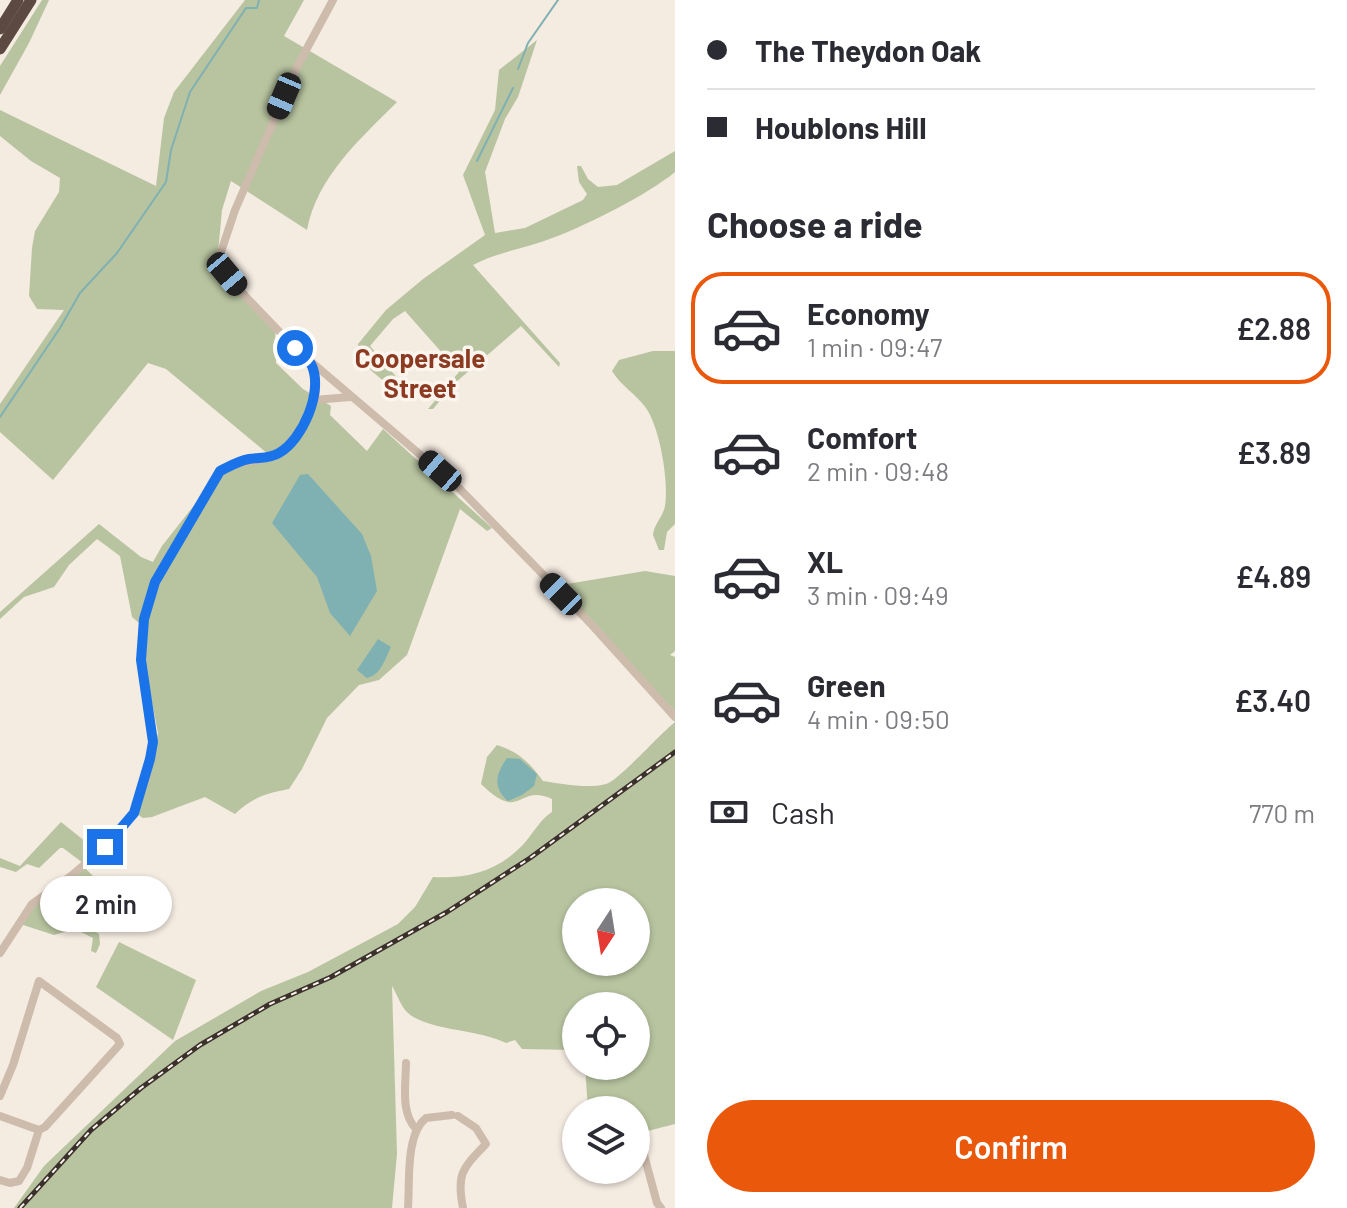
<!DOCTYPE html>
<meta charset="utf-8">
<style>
:root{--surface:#fff;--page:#f2f2f3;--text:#2b2b33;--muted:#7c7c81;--line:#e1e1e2;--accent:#ea580c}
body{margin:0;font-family:Barlow,sans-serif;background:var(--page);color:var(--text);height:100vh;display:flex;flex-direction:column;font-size:30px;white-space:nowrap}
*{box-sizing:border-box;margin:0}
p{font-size:26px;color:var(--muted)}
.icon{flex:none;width:44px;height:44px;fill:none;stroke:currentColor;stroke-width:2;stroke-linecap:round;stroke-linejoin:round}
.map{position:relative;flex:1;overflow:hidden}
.details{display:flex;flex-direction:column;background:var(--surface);width:672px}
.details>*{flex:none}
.hud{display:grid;align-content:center;height:176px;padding:0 32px;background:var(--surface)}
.needle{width:52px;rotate:192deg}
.fabs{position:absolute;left:562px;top:888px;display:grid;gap:16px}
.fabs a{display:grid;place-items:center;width:88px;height:88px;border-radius:50%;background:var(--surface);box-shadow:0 2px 6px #0004;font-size:40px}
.end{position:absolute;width:36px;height:36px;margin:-18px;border:10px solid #1a73e8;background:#fff;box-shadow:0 0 0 4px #fff}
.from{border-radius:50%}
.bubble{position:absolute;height:56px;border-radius:28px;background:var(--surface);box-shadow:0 2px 6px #0004;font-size:26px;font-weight:600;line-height:56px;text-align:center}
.car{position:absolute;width:24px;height:48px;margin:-24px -12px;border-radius:10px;box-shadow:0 0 6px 2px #0007;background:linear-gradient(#222 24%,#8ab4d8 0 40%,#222 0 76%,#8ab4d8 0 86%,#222 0)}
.hud b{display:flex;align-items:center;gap:28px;height:76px;font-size:30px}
.hud b+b{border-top:2px solid var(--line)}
.hud i{width:20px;height:20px;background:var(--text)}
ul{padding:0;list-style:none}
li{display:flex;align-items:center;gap:24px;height:112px;margin:0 16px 12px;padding:0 16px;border:4px solid transparent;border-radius:32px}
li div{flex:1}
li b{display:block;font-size:30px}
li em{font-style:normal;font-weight:600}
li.active{border-color:var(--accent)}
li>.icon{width:72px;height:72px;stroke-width:1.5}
h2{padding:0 32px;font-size:36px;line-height:96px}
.pay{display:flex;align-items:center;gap:20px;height:88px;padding:0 32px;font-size:30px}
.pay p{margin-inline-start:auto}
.primary-button{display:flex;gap:16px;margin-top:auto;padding:16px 32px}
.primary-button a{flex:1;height:92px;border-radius:48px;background:var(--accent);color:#fff;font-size:32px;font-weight:600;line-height:92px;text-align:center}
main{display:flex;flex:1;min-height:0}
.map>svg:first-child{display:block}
.green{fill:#b8c4a0;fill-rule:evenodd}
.water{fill:#7fb0b2}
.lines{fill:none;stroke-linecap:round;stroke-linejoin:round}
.stream{stroke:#7fb0b2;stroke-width:2}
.minor{stroke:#cdbbac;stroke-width:8}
.highway{stroke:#5c4a42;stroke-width:11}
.rail-casing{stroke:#3b302b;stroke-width:5}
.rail{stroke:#fbf5ee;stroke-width:2;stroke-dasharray:6;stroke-linecap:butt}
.route{stroke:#1a73e8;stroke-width:10}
.labels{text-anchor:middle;stroke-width:7;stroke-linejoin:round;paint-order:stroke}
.quarter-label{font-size:26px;font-weight:bold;fill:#8c3b22;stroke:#fbf5ee}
</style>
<main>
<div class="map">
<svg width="675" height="1208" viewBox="0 0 675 1208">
<rect width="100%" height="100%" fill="#f4ebe1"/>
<!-- green -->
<g class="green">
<polygon points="42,0 49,0 29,43 0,95 0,66"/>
<path d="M245,0H304L284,36L397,102C360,139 317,177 307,230L231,181L222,210L217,264L275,327L276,363L303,389L331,406L330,415L367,451L383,429L492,528L487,531L460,509L407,655L379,680L359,685L327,718L302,769L289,789C267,793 251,798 235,814L205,797L152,817L143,818L137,814L147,784L158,733L145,666L144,623L152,593L221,474L268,454L166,369L148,363L53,480L0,432V404L64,310L37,309L29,296L32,248L35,231L59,192L60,178L31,161L0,136V110L156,186L164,118L174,92Z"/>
<path d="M537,40L518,97L505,119L485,172L495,233L525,228L583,200L587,194L579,182L577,166H581L588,179L598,187L617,185L675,151V172C647,195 589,224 555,237C528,248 500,251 473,265L560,363L559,367L521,326L455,383L433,409H428L459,372L405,311L393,319L370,346L399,380L404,398L362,363L358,344L386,310L423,279L485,235L463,175L495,110L499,70Z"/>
<path d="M653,351H675V524L667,532L664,550H659L653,535C654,524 663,517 665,506C669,482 660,428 646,408C636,394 621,386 612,371L619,360Z"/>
<polygon points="199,499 153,576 139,623 132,617 120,556 97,539 69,565 54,587 24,597 0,619 0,612 99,524 141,557 153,562 162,546"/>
<polygon points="645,571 675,576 675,651 670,655 675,657 675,711 549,580 567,584"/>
<path d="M675,722V1124L636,1134V1110H588L585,1066H636V1006H576V1050L522,1049L515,1040L506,1043C479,1029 428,1031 408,1013C401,1007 397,994 392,986L397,1154L392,1208H14L44,1166L175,1041L261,991L308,972L398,924L415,907L433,877C470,879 502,870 527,840C536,829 540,820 552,812V799C517,783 522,824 481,784L487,757L497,745C519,752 529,762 543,781C562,784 587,789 606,784C617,782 661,733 675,722ZM576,902H636V962H576Z"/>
<polygon points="61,822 96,850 83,863 63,848 60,848 39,868 27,864 16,872 0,867 0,858 20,866"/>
<polygon points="85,868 105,888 80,913 75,927 79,921 99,934 100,944 96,953 91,951 93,938 75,929 54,935 20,924 45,895 61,889"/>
<polygon points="119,942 196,980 173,1040 96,987"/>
</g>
<!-- water -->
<g class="water">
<polygon points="308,474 362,534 371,556 377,591 350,636 330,613 317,577 272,523 300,475"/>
<path d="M378,639L391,647C385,659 381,675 367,678L357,670Z"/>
<path d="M507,758L520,759L537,774L534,786L522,795L508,801C492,787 496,774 507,758Z"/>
</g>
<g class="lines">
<!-- stream -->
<g class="stream">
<polyline points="518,69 528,43 558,0"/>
<polyline points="477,161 513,88"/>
<polyline points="0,417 60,328 80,293 117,253 166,182 171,150 190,92 246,8 257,8 259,0"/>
</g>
<!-- minor -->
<g class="minor">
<polyline points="333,0 298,65 235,210 219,258 227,274 247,298 295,348 457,486 592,625 675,717"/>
<polyline points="314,400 350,397"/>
<path d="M0,953L32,904L71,876L105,847L134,813L146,779L153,742L141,660L144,619L155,582L220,471C242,460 247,463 268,458C289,452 316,410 316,389C316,380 313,372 311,364"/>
<path d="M406,1063C406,1084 400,1112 416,1129"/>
<polyline points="0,1096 13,1065 39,981 117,1038 120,1044 45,1127 39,1130"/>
<polyline points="0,1116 39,1130"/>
<path d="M458,1116L476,1128L486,1144C463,1168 456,1173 463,1208"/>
<polyline points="640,1140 657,1203 661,1208"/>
<polyline points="0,1180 10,1183 19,1181 27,1168 39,1130"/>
<path d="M408,1208C410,1182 405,1135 426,1118L452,1115"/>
</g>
<!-- highway -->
<g class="highway">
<polyline points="0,29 18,0"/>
<polyline points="0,49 31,0"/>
</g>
<defs>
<polyline id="rail" points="20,1208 91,1130 141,1088 200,1045 270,1004 331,977 447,912 530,858 675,752"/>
</defs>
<!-- rail casing -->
<use href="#rail" class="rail-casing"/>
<!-- rail -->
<use href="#rail" class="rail"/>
</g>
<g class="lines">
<!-- route -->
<path class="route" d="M105,847L134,813L150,759L153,742L141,660L144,619L155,582L220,471C230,466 238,461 249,459C260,457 269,459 279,453C303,439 323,392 312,366C309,359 301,353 295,348"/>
</g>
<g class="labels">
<!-- quarter labels -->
<g class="quarter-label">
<text x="420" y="368">Coopersale<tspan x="420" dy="30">Street</tspan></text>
</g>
</g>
</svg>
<div class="fabs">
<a><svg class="needle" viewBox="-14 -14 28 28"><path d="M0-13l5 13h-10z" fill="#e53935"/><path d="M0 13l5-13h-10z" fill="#7c7c81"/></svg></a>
<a><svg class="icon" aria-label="locate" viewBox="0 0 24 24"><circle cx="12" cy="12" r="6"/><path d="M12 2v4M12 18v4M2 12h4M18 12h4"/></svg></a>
<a><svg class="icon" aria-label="layers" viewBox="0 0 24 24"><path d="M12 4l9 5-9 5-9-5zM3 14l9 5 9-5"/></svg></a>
</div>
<i class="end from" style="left:295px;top:348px"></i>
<i class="end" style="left:105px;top:847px"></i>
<div class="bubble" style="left:40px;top:876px;width:132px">2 min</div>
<i class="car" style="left:284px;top:96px;rotate:203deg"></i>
<i class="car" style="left:227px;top:274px;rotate:140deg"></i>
<i class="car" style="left:440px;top:471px;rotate:311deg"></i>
<i class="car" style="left:561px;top:594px;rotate:315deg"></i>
</div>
<section class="details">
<div class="hud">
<b><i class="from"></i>The Theydon Oak</b>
<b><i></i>Houblons Hill</b>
</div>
<h2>Choose a ride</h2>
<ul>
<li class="active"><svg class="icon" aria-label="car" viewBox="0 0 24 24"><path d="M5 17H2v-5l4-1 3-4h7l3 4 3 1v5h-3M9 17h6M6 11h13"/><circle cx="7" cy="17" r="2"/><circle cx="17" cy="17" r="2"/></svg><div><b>Economy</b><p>1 min · 09:47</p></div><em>£2.88</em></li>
<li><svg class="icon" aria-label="car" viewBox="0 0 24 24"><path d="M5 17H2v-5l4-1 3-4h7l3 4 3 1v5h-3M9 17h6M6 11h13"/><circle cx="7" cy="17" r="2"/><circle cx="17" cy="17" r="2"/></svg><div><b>Comfort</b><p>2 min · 09:48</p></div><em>£3.89</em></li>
<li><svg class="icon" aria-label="car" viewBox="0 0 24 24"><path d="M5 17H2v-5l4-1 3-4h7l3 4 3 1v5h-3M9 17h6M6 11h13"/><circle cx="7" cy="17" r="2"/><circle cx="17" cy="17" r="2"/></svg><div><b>XL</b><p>3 min · 09:49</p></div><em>£4.89</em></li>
<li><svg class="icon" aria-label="car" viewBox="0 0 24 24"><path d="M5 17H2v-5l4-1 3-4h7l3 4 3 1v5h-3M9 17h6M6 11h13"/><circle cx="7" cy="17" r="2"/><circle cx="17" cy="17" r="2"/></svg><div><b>Green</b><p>4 min · 09:50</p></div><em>£3.40</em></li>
</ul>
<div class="pay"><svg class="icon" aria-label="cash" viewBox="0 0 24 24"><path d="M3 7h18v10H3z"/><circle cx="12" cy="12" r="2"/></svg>Cash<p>770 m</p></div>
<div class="primary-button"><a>Confirm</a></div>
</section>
</main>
